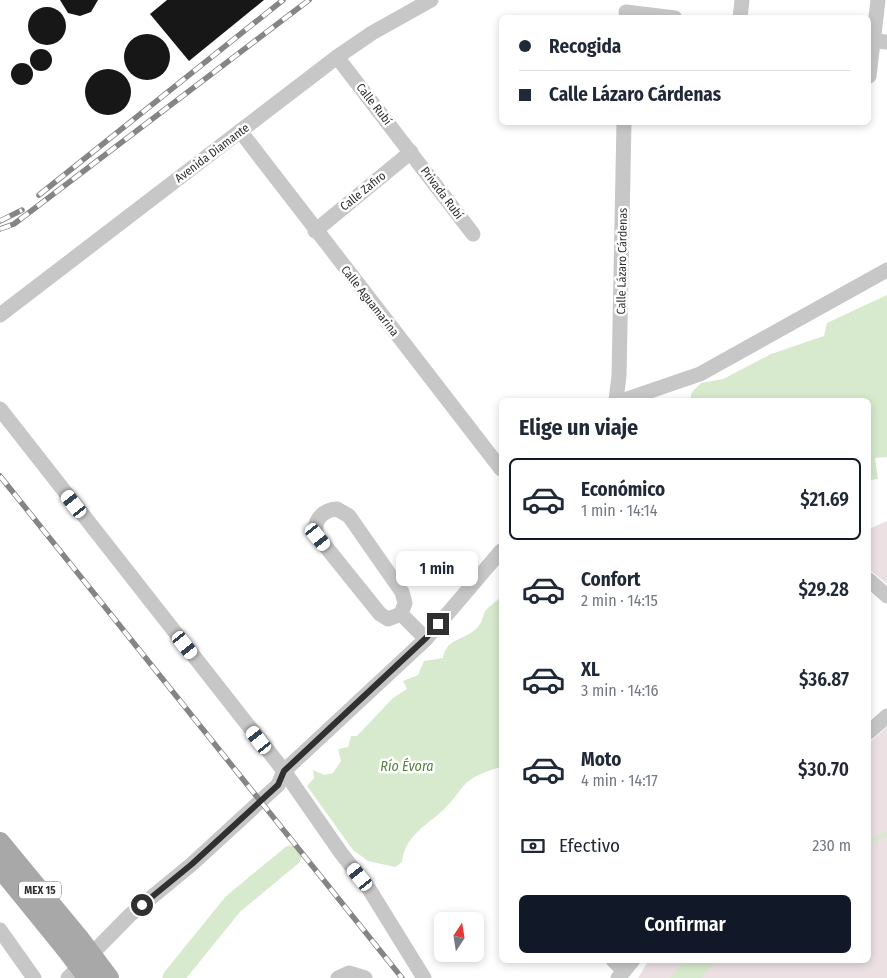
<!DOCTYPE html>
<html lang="es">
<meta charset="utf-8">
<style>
:root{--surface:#fff;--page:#f2f2f3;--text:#1f2937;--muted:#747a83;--line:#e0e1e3;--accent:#111827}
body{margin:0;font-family:"Fira Sans Condensed",sans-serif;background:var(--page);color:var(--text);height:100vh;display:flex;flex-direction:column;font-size:19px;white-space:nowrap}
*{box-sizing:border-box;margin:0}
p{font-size:16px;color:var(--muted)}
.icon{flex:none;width:28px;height:28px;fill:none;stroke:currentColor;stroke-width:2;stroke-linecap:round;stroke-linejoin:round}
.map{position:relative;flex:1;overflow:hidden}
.sheet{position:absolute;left:499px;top:398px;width:372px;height:565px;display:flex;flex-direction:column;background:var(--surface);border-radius:8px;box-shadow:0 2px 8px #0003}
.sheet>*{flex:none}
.hud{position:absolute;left:499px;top:15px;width:372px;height:110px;border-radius:8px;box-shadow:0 2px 8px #0003;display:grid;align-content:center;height:110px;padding:0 20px;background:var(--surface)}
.needle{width:32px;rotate:12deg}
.buttons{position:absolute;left:434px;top:912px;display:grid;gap:10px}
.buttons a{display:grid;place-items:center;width:50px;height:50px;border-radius:8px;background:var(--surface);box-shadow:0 2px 8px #0003;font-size:25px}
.end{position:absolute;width:22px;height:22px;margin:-11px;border:6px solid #303030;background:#fff;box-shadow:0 0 0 2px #fff}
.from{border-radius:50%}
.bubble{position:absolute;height:35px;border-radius:8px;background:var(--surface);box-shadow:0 2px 8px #0003;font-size:16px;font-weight:600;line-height:35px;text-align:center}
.car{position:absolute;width:15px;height:30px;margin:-15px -8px;border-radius:6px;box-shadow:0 0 4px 1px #0007;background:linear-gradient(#fff 24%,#345 0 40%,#fff 0 76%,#345 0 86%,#fff 0)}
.hud b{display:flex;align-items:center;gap:18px;height:48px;font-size:19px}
.hud b+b{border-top:1px solid var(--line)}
.hud i{width:12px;height:12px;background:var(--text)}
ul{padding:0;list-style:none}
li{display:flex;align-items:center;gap:15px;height:82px;margin:0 10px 8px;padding:0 10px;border:2px solid transparent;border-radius:8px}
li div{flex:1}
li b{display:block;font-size:19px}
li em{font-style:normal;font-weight:600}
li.active{border-color:var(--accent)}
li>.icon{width:45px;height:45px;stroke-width:1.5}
h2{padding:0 20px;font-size:22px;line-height:60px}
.pay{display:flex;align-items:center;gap:12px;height:55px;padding:0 20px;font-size:19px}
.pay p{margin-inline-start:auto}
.primary-button{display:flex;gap:10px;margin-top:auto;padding:10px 20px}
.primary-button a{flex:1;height:58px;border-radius:8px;background:var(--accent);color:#fff;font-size:20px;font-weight:600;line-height:58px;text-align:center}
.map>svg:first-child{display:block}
.green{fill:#ece0e3}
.water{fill:#d7eacd}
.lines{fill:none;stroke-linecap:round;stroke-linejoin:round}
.stream{stroke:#d7eacd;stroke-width:4}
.river{stroke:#d7eacd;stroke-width:21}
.building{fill:#171717}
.minor{stroke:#c7c7c7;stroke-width:15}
.major{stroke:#a8a8a8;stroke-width:20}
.rail-casing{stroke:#858585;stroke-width:5.5}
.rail{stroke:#fff;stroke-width:4;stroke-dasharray:11;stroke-linecap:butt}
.major-bridge{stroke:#a8a8a8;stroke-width:20}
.route{stroke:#303030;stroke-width:6}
.labels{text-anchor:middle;stroke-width:5;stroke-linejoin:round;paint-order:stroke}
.shield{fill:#fff;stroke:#6e6e6e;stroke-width:1}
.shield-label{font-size:11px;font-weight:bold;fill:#303030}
.street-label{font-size:12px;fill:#303030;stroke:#fff}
.water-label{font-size:14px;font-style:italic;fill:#55823e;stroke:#fff}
</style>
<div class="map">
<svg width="887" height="978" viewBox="0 0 887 978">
<rect width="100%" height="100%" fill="#fff"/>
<!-- green -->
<g class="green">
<polygon points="887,521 887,584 869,569 869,529"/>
<polygon points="887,727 887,978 638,978 649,960 869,960 869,743"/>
</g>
<!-- water -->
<g class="water">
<polygon points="887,295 887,457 875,458 878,479 869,480 869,400 690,400 692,392 701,383 723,379 771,354 824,336 827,323"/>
<path d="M501,597V767C489,770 476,775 466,783C460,789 455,798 449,804C431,824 405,833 402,862L395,867L368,861L353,850L307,786L314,778L313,770L324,775L333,773L341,761L338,749L348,747L351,736H357L393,698L407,689L403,681L418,675L424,661L443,658C446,636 469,641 480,624C483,620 483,613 486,610C490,605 497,601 501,597Z"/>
<polygon points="685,960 715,960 702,978 670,978"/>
</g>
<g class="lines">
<!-- stream -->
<polyline class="stream" points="869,841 887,834"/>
<!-- river -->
<polyline class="river" points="173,978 233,904 291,856"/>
</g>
<!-- building -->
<g class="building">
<polygon points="60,0 98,0 91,12 80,16 68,13"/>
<polygon points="167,0 264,0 189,61 150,14"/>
<circle cx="47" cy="26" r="19"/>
<circle cx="147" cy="57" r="23"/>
<circle cx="41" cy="60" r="11"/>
<circle cx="22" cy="74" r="11"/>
<circle cx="108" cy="92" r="23"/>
</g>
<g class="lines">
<!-- minor -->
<g class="minor">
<polyline points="626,12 675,18"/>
<polyline points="740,18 742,0"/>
<polyline points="869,40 887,42"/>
<polyline points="337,57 473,234"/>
<polyline points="869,76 878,0"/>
<polyline points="240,131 501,469"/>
<polyline points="315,231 411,152"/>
<polyline points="0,315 337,57 372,33 431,0"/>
<polyline points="616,400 619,376 624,122"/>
<polyline points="624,400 700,374 887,270"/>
<polyline points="0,409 284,771 341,853 369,889 424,978"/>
<path d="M337,509L349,516L402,592L405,603L401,614L388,619L380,614L318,537C311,522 322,510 337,509Z"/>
<polyline points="869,580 887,596"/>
<polyline points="401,614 426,639"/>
<polyline points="869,732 887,716"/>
<polyline points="0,930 34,978"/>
<polyline points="613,960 624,971"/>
<polyline points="68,978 130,915 192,864 278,785 284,771 426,639 501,551"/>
<polyline points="338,978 349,973 365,978"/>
<polyline points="618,978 633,960"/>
</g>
<!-- major -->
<g class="major">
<polyline points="0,842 79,938"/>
<polyline points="0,868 65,948"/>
</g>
<defs>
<g id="rail">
<polyline points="39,195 283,0"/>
<polyline points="0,221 22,210"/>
<polyline points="0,229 14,224 309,0"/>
<polyline points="0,476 402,978"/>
</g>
</defs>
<!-- rail casing -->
<use href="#rail" class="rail-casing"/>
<!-- rail -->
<use href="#rail" class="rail"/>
<!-- major-bridge -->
<g class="major-bridge">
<polyline points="79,938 109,978"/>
<polyline points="65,948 88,978"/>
</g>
</g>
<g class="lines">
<!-- route -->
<polyline class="route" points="142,905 192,864 278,785 284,771 426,638 438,624"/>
</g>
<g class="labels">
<!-- shield labels -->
<rect class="shield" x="19" y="881.5" width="42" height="17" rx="4"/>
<g class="shield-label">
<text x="40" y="894">MEX 15</text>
</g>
<!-- street labels -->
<g class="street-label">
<text transform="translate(374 104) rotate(52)" y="4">Calle Rubí</text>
<text transform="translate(212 153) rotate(-37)" y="4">Avenida Diamante</text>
<text transform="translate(363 191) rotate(-39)" y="4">Calle Zafiro</text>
<text transform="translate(442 193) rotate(53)" y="4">Privada Rubí</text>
<text transform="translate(622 261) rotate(-89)" y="4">Calle Lázaro Cárdenas</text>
<text transform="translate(370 301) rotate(52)" y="4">Calle Aguamarina</text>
</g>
<!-- water labels -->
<g class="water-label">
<text x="407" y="771">Río Évora</text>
</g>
</g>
</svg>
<div class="buttons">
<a><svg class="needle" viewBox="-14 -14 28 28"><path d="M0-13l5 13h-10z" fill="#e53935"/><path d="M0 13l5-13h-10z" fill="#747a83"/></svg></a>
</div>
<i class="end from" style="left:142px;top:905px"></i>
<i class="end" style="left:438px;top:624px"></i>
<div class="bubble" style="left:396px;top:551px;width:82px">1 min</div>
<i class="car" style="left:74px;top:504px;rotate:322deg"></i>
<i class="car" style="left:318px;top:537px;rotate:141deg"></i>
<i class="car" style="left:185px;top:645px;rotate:142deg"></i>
<i class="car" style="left:259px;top:740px;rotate:322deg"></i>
<i class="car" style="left:360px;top:877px;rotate:321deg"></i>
<div class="hud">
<b><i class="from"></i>Recogida</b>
<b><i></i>Calle Lázaro Cárdenas</b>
</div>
<section class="sheet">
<h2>Elige un viaje</h2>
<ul>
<li class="active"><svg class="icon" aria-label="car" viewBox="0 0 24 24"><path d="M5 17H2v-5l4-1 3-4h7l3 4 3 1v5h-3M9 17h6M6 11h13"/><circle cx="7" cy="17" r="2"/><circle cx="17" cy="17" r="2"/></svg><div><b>Económico</b><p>1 min · 14:14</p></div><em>$21.69</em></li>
<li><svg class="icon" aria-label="car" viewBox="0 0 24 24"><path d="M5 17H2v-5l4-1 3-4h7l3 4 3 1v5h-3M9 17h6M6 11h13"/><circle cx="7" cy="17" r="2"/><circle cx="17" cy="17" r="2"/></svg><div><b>Confort</b><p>2 min · 14:15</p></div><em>$29.28</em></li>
<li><svg class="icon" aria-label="car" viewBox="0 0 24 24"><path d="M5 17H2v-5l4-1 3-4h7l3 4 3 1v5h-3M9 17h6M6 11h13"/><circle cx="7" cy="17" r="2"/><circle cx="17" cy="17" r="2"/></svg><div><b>XL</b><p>3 min · 14:16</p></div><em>$36.87</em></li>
<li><svg class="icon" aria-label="car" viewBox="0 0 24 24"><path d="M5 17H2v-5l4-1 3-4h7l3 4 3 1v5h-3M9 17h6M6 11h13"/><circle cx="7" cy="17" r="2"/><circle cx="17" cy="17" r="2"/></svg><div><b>Moto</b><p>4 min · 14:17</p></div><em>$30.70</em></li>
</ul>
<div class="pay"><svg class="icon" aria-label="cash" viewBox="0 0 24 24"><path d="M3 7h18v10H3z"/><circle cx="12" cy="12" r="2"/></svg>Efectivo<p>230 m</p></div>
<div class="primary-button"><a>Confirmar</a></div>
</section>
</div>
